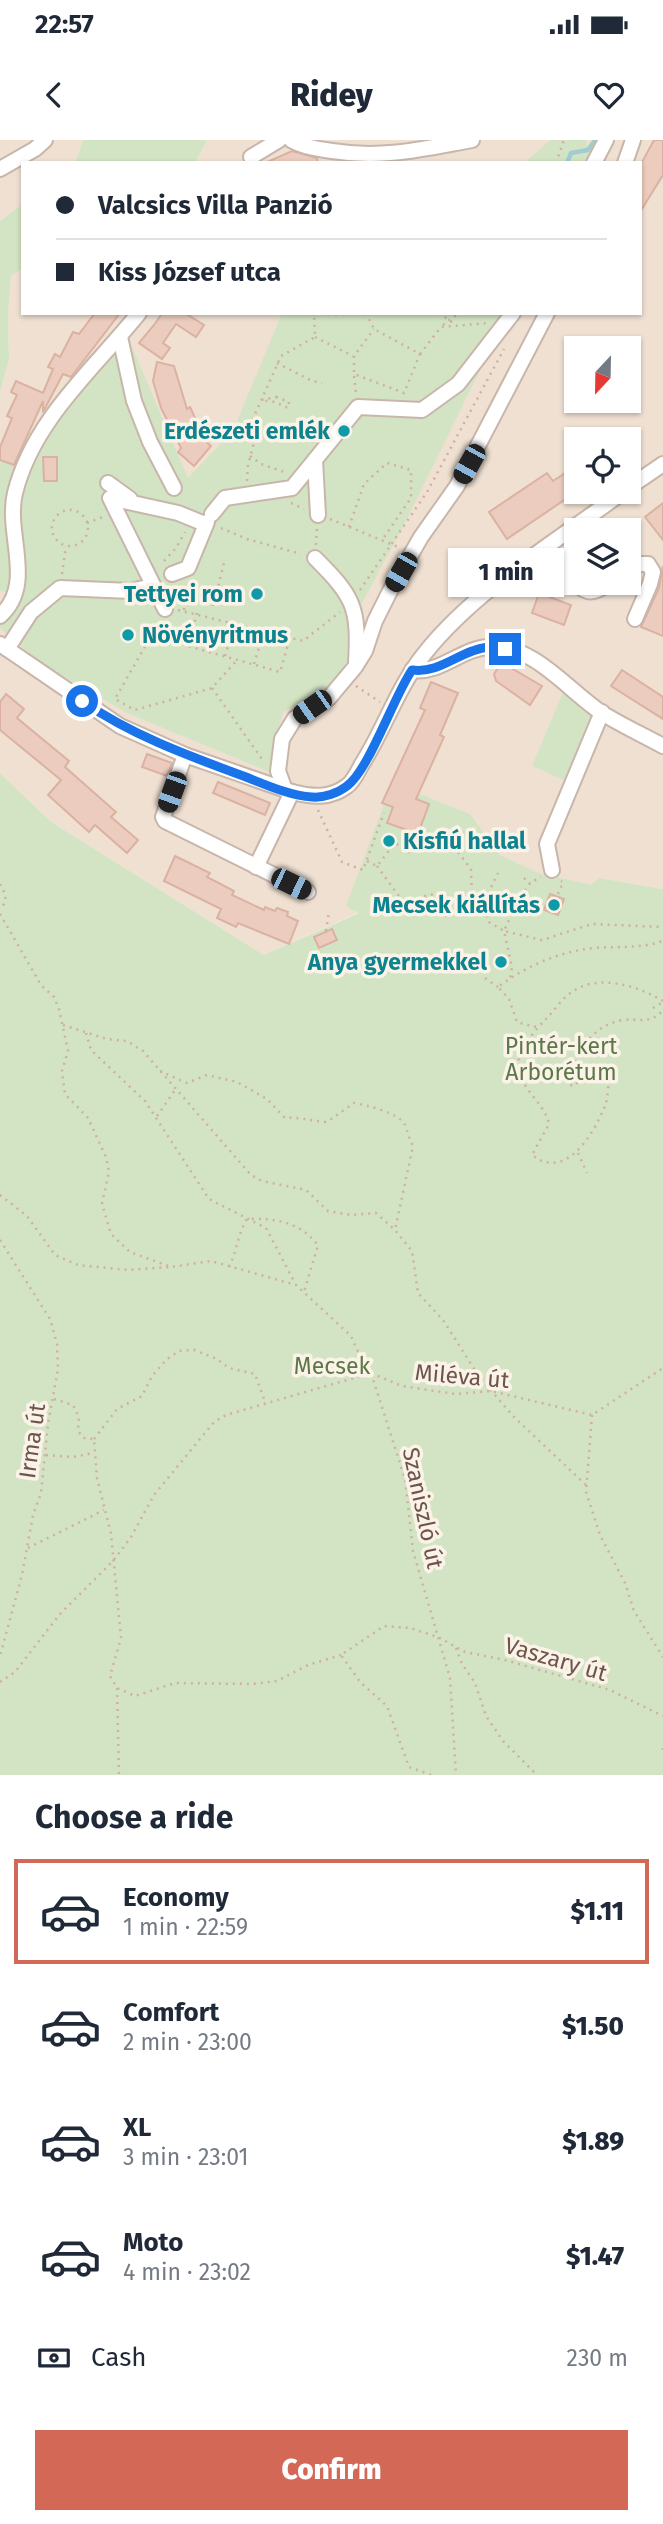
<!DOCTYPE html>
<meta charset="utf-8">
<style>
:root{--surface:#fff;--page:#f2f2f3;--text:#1f2937;--muted:#747a83;--line:#e0e1e3;--accent:#d46857}
body{margin:0;font-family:"Fira Sans",sans-serif;background:var(--page);color:var(--text);height:100vh;display:flex;flex-direction:column;font-size:26px;white-space:nowrap}
*{box-sizing:border-box;margin:0}
p{font-size:23px;color:var(--muted)}
.icon{flex:none;width:38px;height:38px;fill:none;stroke:currentColor;stroke-width:2;stroke-linecap:round;stroke-linejoin:round}
.map{position:relative;height:1635px;overflow:hidden}
.side{display:flex;flex-direction:column;background:var(--surface);flex:1}
.side>*{flex:none}
.guide{position:absolute;left:21px;top:21px;width:621px;height:154px;border-radius:0px;box-shadow:0 2px 5px #0004;display:grid;align-content:center;height:154px;padding:0 35px;background:var(--surface)}
.needle{width:46px;rotate:202deg}
.fabs{position:absolute;left:564px;top:196px;display:grid;gap:14px}
.fabs a{display:grid;place-items:center;width:77px;height:77px;border-radius:0px;background:var(--surface);box-shadow:0 2px 5px #0004;font-size:35px}
.end{position:absolute;width:32px;height:32px;margin:-16px;border:9px solid #1a73e8;background:#fff;box-shadow:0 0 0 4px #fff}
.from{border-radius:50%}
.bubble{position:absolute;height:49px;border-radius:0px;background:var(--surface);box-shadow:0 2px 5px #0004;font-size:23px;font-weight:800;line-height:49px;text-align:center}
.car{position:absolute;width:21px;height:42px;margin:-21px -10px;border-radius:9px;box-shadow:0 0 5px 2px #0007;background:linear-gradient(#222 24%,#8ab4d8 0 40%,#222 0 76%,#8ab4d8 0 86%,#222 0)}
.guide b{display:flex;align-items:center;gap:24px;height:66px;font-size:26px}
.guide b+b{border-top:2px solid var(--line)}
.guide i{width:18px;height:18px;background:var(--text)}
ul{padding:0;list-style:none}
li{display:flex;align-items:center;gap:21px;height:105px;margin:0 14px 10px;padding:0 21px;border:4px solid transparent;border-radius:0px}
li div{flex:1}
li b{display:block;font-size:26px}
li em{font-style:normal;font-weight:800}
li.on{border-color:var(--accent)}
li>.icon{width:63px;height:63px;stroke-width:1.5}
h2{padding:0 35px;font-size:32px;line-height:84px}
.pay{display:flex;align-items:center;gap:18px;height:77px;padding:0 35px;font-size:26px}
.pay p{margin-inline-start:auto}
.action{display:flex;gap:14px;margin-top:auto;padding:14px 35px}
.action a{flex:1;height:80px;border-radius:0px;background:var(--accent);color:#fff;font-size:28px;font-weight:800;line-height:80px;text-align:center}
.status{display:flex;justify-content:space-between;align-items:center;height:49px;padding:0 35px;background:var(--surface);direction:ltr}
.status svg{height:19px;fill:currentColor}
header{display:flex;justify-content:space-between;align-items:center;height:91px;padding:0 35px;background:var(--surface);font-size:32px;font-weight:800}
.map>svg:first-child{display:block}
.residential{fill:#efe0d2;fill-rule:evenodd}
.green{fill:#d3e4c4}
.lines{fill:none;stroke-linecap:round;stroke-linejoin:round}
.stream{stroke:#a2ccd0;stroke-width:4.5}
.building{fill:#ebccbe;stroke:#dbb2a1;stroke-width:2}
.minor-casing{stroke:#c8b6ab;stroke-width:18}
.path{stroke:#cfb0a2;stroke-width:2.5;stroke-dasharray:2 5;stroke-linecap:butt}
.minor{stroke:#fff;stroke-width:14}
.route{stroke:#1a73e8;stroke-width:9}
.culture-dot{fill:#0f9aa8;stroke:#fcf3e8;stroke-width:2.5}
.labels{text-anchor:middle;stroke-width:7;stroke-linejoin:round;paint-order:stroke}
.culture-label{font-size:23px;font-weight:bold;fill:#0d838f;stroke:#fcf3e8;text-anchor:end}
.park-label{font-size:23px;fill:#5a7849;stroke:#fcf3e8}
.street-label{font-size:23px;fill:#6d554c;stroke:#fcf3e8}
</style>
<div class="status"><b>22:57</b><svg viewBox="0 0 49 12"><path d="M0 12V9h3v3zM5 12V6h3v6zM10 12V3h3v9zM15 12V0h3v12zM26 1h20v11H26zM47 4h2v5h-2z"/></svg></div>
<header><svg class="icon" aria-label="back" viewBox="0 0 24 24"><path d="M15 5l-7 7 7 7"/></svg>Ridey<svg class="icon" aria-label="heart" viewBox="0 0 24 24"><path d="M12 20l-8-8c-3-5 5-10 8-4 3-6 11-1 8 4z"/></svg></header>
<div class="map">
<svg width="663" height="1635" viewBox="0 0 663 1635">
<rect width="100%" height="100%" fill="#f9eee3"/>
<!-- residential -->
<g class="residential">
<polygon points="0,0 83,0 75,23 23,23 23,64 0,81"/>
<path d="M207,0H663V749L599,738L516,818L364,770L264,815L50,681L0,633V451L12,452L0,308V252L9,220L8,174L11,136L23,128V173H640V23H195ZM576,208H628V261H576ZM576,299H628V352H576ZM576,390H628V443H576Z"/>
</g>
<!-- green -->
<g class="green">
<polygon points="83,0 207,0 195,23 75,23"/>
<polygon points="550,0 586,0 589,13 584,23 524,23"/>
<polygon points="23,64 23,128 11,136 8,174 9,220 0,252 0,81"/>
<path d="M282,173H508L402,389L347,491V521L328,550L283,572L275,600L272,633L127,573L41,523L0,488V479L23,453C22,425 15,387 20,360C24,329 85,231 112,216C118,212 127,211 133,209L188,338L233,291Z"/>
<polygon points="0,308 14,324 9,412 12,453 0,451"/>
<polygon points="564,550 591,574 564,640 532,626"/>
<polygon points="0,633 50,681 264,815 359,773 346,766 392,643 470,674 500,715 536,732 591,745 599,738 663,749 663,1635 0,1635"/>
</g>
<g class="lines">
<!-- stream -->
<polyline class="stream" points="567,23 571,13 588,10 595,0"/>
</g>
<!-- building -->
<g class="building">
<polygon points="654,0 663,0 663,35 640,72 640,26"/>
<polygon points="292,11 317,18 318,23 265,23"/>
<polygon points="95,173 120,173 71,237 63,234 43,272 43,261 14,325 0,320 0,307 12,278 7,276 17,255 11,252 16,241 43,253 53,229 48,227 55,214 60,217 73,192 79,194"/>
<polygon points="159,173 185,173 204,185 196,197 176,184 163,203 170,208 162,219 139,203 154,185 161,175"/>
<polygon points="157,222 174,226 187,269 190,267 198,284 191,288 211,306 194,326 178,312 181,308 161,268 153,241"/>
<polygon points="43,317 57,317 57,341 44,341"/>
<polygon points="576,326 576,352 507,399 489,372 547,333 553,341"/>
<polygon points="663,363 663,400 645,377"/>
<polygon points="663,426 663,496 641,487 659,448"/>
<polygon points="539,453 571,465 564,485 532,473"/>
<polygon points="506,525 542,546 530,565 496,541 494,534 499,526"/>
<polygon points="622,530 663,557 663,579 611,546"/>
<polygon points="431,542 458,553 440,595 444,597 416,659 429,664 418,694 387,683 393,667 382,663 425,570 420,568"/>
<polygon points="6,554 24,569 17,578 69,621 65,627 116,672 111,677 138,700 127,713 95,685 89,692 48,655 61,640 0,590 0,562"/>
<polygon points="147,614 172,623 167,636 142,627"/>
<polygon points="218,642 270,663 265,675 213,653"/>
<polygon points="175,716 210,733 207,737 234,751 232,755 264,770 265,767 275,771 277,768 288,772 287,776 298,781 289,804 238,783 236,787 217,778 221,769 164,741"/>
<polygon points="550,754 564,759 558,775 544,770"/>
<polygon points="332,789 337,800 319,808 314,797"/>
</g>
<g class="lines">
<defs>
<g id="minor">
<path d="M291,0C304,7 318,9 332,11C383,19 422,9 472,0"/>
<polyline points="251,17 279,0"/>
<polyline points="594,23 606,0"/>
<polyline points="625,23 633,0"/>
<polyline points="0,29 35,9 45,0"/>
<polyline points="120,197 134,261 150,302 174,348"/>
<polyline points="315,320 318,375"/>
<polyline points="108,343 130,359"/>
<polyline points="628,348 663,324"/>
<polyline points="212,374 225,358 292,348 358,267 422,270 458,244 513,173"/>
<polyline points="576,413 568,430 576,442"/>
<path d="M315,418C354,457 359,467 356,522"/>
<polyline points="628,431 640,424 648,424 653,432 650,444 635,479"/>
<polyline points="172,434 188,428 207,382"/>
<path d="M576,443C588,457 597,451 611,443"/>
<polyline points="165,469 110,358 178,373 205,384"/>
<path d="M0,476C36,444 5,394 15,353C33,280 94,229 139,173"/>
<path d="M0,504L120,586L185,615L292,652C312,657 330,659 347,646C354,641 358,631 362,624C385,588 398,546 425,513C476,449 557,401 623,352"/>
<polyline points="7,509 31,472 60,448 131,451 152,446"/>
<path d="M412,530C441,534 460,509 488,507C534,504 567,550 602,573C621,585 643,595 663,606"/>
<polyline points="185,615 163,677 165,681 308,752"/>
<polyline points="285,650 278,631 282,599 295,578 329,558 355,527 365,511 375,481 390,451 421,397 457,346 547,173"/>
<polyline points="256,727 292,652"/>
<polyline points="552,730 547,704 602,572"/>
</g>
</defs>
<!-- minor casing -->
<use href="#minor" class="minor-casing"/>
<!-- path -->
<g class="path">
<polyline points="556,23 564,0"/>
<polyline points="366,173 374,189 420,214 404,253 354,234 354,216 374,189"/>
<polyline points="439,173 456,185"/>
<polyline points="314,174 366,174"/>
<polyline points="443,185 459,173"/>
<polyline points="315,197 353,216"/>
<polyline points="420,214 441,187 488,183"/>
<polyline points="277,223 312,241 322,243"/>
<polyline points="354,236 356,253"/>
<polygon points="276,257 289,262 288,268 275,262 261,260"/>
<polyline points="278,290 313,302"/>
<polyline points="250,316 261,324 287,333"/>
<polyline points="247,341 248,325 255,299 251,283 281,216 315,197 314,173"/>
<polyline points="291,363 304,369"/>
<circle cx="70" cy="388" r="18"/>
<polyline points="330,379 398,407"/>
<polyline points="87,383 103,377"/>
<polyline points="349,387 364,344 387,323 411,330 411,358 382,400"/>
<polyline points="221,388 247,399 301,414"/>
<polyline points="316,405 317,387"/>
<polyline points="164,421 176,408 185,392"/>
<polyline points="62,434 66,406"/>
<polyline points="360,450 427,352 504,209"/>
<polyline points="213,466 224,423"/>
<polyline points="178,470 303,501 340,472"/>
<polyline points="184,470 187,442"/>
<polyline points="197,473 188,506 280,532 290,498"/>
<polyline points="159,482 115,559 135,570 212,548 238,519"/>
<polyline points="225,516 235,483"/>
<polyline points="254,524 264,491"/>
<polyline points="356,546 380,562"/>
<polyline points="212,548 264,622"/>
<polyline points="318,670 342,722 363,730 384,673"/>
<polyline points="367,721 377,726 395,703 410,713 436,702 454,707 471,729 472,760 482,766 517,762 504,791 542,800 592,784 663,787"/>
<polyline points="377,726 406,766 427,755 442,754 440,772 446,776 482,766 489,782 504,791 512,827 510,839"/>
<polyline points="524,738 530,743"/>
<path d="M0,744C5,754 9,760 0,769"/>
<polyline points="558,754 563,742 561,741"/>
<polyline points="517,762 530,743 541,737"/>
<polyline points="482,766 498,733"/>
<polyline points="0,774 41,845 54,857 59,869 68,911 62,931 65,954 88,978 106,1017 109,1031 102,1064 111,1094 130,1112 171,1127 211,1121 296,1145 351,1196 364,1225 371,1233 405,1339 413,1411 450,1538 456,1635"/>
<polyline points="326,791 329,772"/>
<polyline points="485,838 498,847"/>
<path d="M663,861C638,846 598,833 572,852C562,858 554,871 546,879C537,888 522,906 519,919C514,946 544,960 549,984L532,1015C566,1042 594,993 605,966C608,958 608,947 609,938L595,942L589,934L573,946L567,943C577,914 589,886 623,880C639,878 650,885 663,870"/>
<polyline points="653,868 663,862"/>
<polyline points="63,885 107,899 127,901 143,911 251,1035 262,1041 306,1050 328,1071 351,1075 376,1073 395,1090 412,1111 418,1153 443,1180 480,1238 514,1277 587,1346"/>
<path d="M536,887L517,882L509,859L498,847C526,826 558,812 593,808C618,806 639,809 663,801"/>
<polyline points="86,893 91,910 145,961 209,1059 266,1088 295,1143"/>
<path d="M160,931L187,943L207,935L237,942L267,959L285,978C300,977 312,981 327,982L354,963C366,965 400,973 405,985C408,992 409,999 413,1006L395,1090"/>
<polyline points="157,976 175,950"/>
<polyline points="578,1013 587,1033"/>
<polyline points="0,1055 27,1076 55,1115 78,1125 128,1130 170,1127"/>
<polyline points="0,1100 50,1179 57,1204 58,1229 48,1284 41,1353 33,1375 22,1435 0,1516"/>
<path d="M229,1127C237,1111 238,1093 247,1079C277,1078 299,1082 318,1105L304,1152"/>
<polyline points="54,1259 73,1265 79,1277 78,1291 84,1298 94,1299 97,1338 111,1394 121,1498 110,1536 117,1548 135,1556 175,1543 252,1544 277,1541 308,1525 341,1515"/>
<polyline points="592,1275 586,1352 600,1395 625,1443 634,1471 663,1517"/>
<polyline points="94,1299 117,1269 142,1256 152,1236 167,1219 179,1211 194,1210 217,1219 229,1228 255,1234 265,1262"/>
<polyline points="46,1315 73,1317 94,1313"/>
<polyline points="28,1408 104,1370"/>
<polyline points="456,1508 462,1524 475,1543 486,1576 503,1601 537,1635"/>
<polyline points="0,1542 15,1532 60,1474 113,1421 131,1397 154,1355 214,1282 226,1275 371,1233 402,1246 455,1254 491,1251 592,1275 663,1228"/>
<polyline points="117,1548 119,1635"/>
<polyline points="663,1608 663,1613"/>
<polyline points="431,1635 409,1627 387,1566 360,1542 341,1515 384,1486 410,1488 438,1497 465,1512 505,1520 610,1550 663,1576"/>
</g>
<!-- minor -->
<use href="#minor" class="minor"/>
</g>
<g class="lines">
<!-- route -->
<path class="route" d="M82,561C133,596 189,616 246,637C266,645 291,656 312,657C324,658 338,653 347,646C369,630 394,556 412,530C441,534 460,510 488,507C493,507 499,509 505,509"/>
</g>
<!-- markers -->
<g class="culture-dot">
<circle cx="344" cy="291" r="7"/>
<circle cx="257" cy="454" r="7"/>
<circle cx="128" cy="495" r="7"/>
<circle cx="389" cy="701" r="7"/>
<circle cx="554" cy="765" r="7"/>
<circle cx="501" cy="822" r="7"/>
</g>
<g class="labels">
<!-- culture labels -->
<g class="culture-label">
<text x="330" y="299">Erdészeti emlék</text>
<text x="243" y="462">Tettyei rom</text>
<text x="142" y="503" text-anchor="start">Növényritmus</text>
<text x="403" y="709" text-anchor="start">Kisfiú hallal</text>
<text x="540" y="773">Mecsek kiállítás</text>
<text x="487" y="830">Anya gyermekkel</text>
</g>
<!-- park labels -->
<g class="park-label">
<text x="561" y="914">Pintér-kert<tspan x="561" dy="26">Arborétum</tspan></text>
<text x="332" y="1234">Mecsek</text>
</g>
<!-- street labels -->
<g class="street-label">
<text transform="translate(462 1236) rotate(5)" y="8">Miléva út</text>
<text transform="translate(32 1301) rotate(-82)" y="8">Irma út</text>
<text transform="translate(423 1368) rotate(78)" y="8">Szaniszló út</text>
<text transform="translate(556 1519) rotate(16)" y="8">Vaszary út</text>
</g>
</g>
</svg>
<div class="fabs">
<a><svg class="needle" viewBox="-14 -14 28 28"><path d="M0-13l5 13h-10z" fill="#e53935"/><path d="M0 13l5-13h-10z" fill="#747a83"/></svg></a>
<a><svg class="icon" aria-label="locate" viewBox="0 0 24 24"><circle cx="12" cy="12" r="6"/><path d="M12 2v4M12 18v4M2 12h4M18 12h4"/></svg></a>
<a><svg class="icon" aria-label="layers" viewBox="0 0 24 24"><path d="M12 4l9 5-9 5-9-5zM3 14l9 5 9-5"/></svg></a>
</div>
<i class="end from" style="left:82px;top:561px"></i>
<i class="end" style="left:505px;top:509px"></i>
<div class="bubble" style="left:448px;top:408px;width:116px">1 min</div>
<i class="car" style="left:469px;top:324px;rotate:209deg"></i>
<i class="car" style="left:401px;top:432px;rotate:210deg"></i>
<i class="car" style="left:312px;top:567px;rotate:235deg"></i>
<i class="car" style="left:172px;top:652px;rotate:200deg"></i>
<i class="car" style="left:291px;top:744px;rotate:116deg"></i>
<div class="guide">
<b><i class="from"></i>Valcsics Villa Panzió</b>
<b><i></i>Kiss József utca</b>
</div>
</div>
<section class="side">
<h2>Choose a ride</h2>
<ul>
<li class="on"><svg class="icon" aria-label="car" viewBox="0 0 24 24"><path d="M5 17H2v-5l4-1 3-4h7l3 4 3 1v5h-3M9 17h6M6 11h13"/><circle cx="7" cy="17" r="2"/><circle cx="17" cy="17" r="2"/></svg><div><b>Economy</b><p>1 min · 22:59</p></div><em>$1.11</em></li>
<li><svg class="icon" aria-label="car" viewBox="0 0 24 24"><path d="M5 17H2v-5l4-1 3-4h7l3 4 3 1v5h-3M9 17h6M6 11h13"/><circle cx="7" cy="17" r="2"/><circle cx="17" cy="17" r="2"/></svg><div><b>Comfort</b><p>2 min · 23:00</p></div><em>$1.50</em></li>
<li><svg class="icon" aria-label="car" viewBox="0 0 24 24"><path d="M5 17H2v-5l4-1 3-4h7l3 4 3 1v5h-3M9 17h6M6 11h13"/><circle cx="7" cy="17" r="2"/><circle cx="17" cy="17" r="2"/></svg><div><b>XL</b><p>3 min · 23:01</p></div><em>$1.89</em></li>
<li><svg class="icon" aria-label="car" viewBox="0 0 24 24"><path d="M5 17H2v-5l4-1 3-4h7l3 4 3 1v5h-3M9 17h6M6 11h13"/><circle cx="7" cy="17" r="2"/><circle cx="17" cy="17" r="2"/></svg><div><b>Moto</b><p>4 min · 23:02</p></div><em>$1.47</em></li>
</ul>
<div class="pay"><svg class="icon" aria-label="cash" viewBox="0 0 24 24"><path d="M3 7h18v10H3z"/><circle cx="12" cy="12" r="2"/></svg>Cash<p>230 m</p></div>
<div class="action"><a>Confirm</a></div>
</section>
